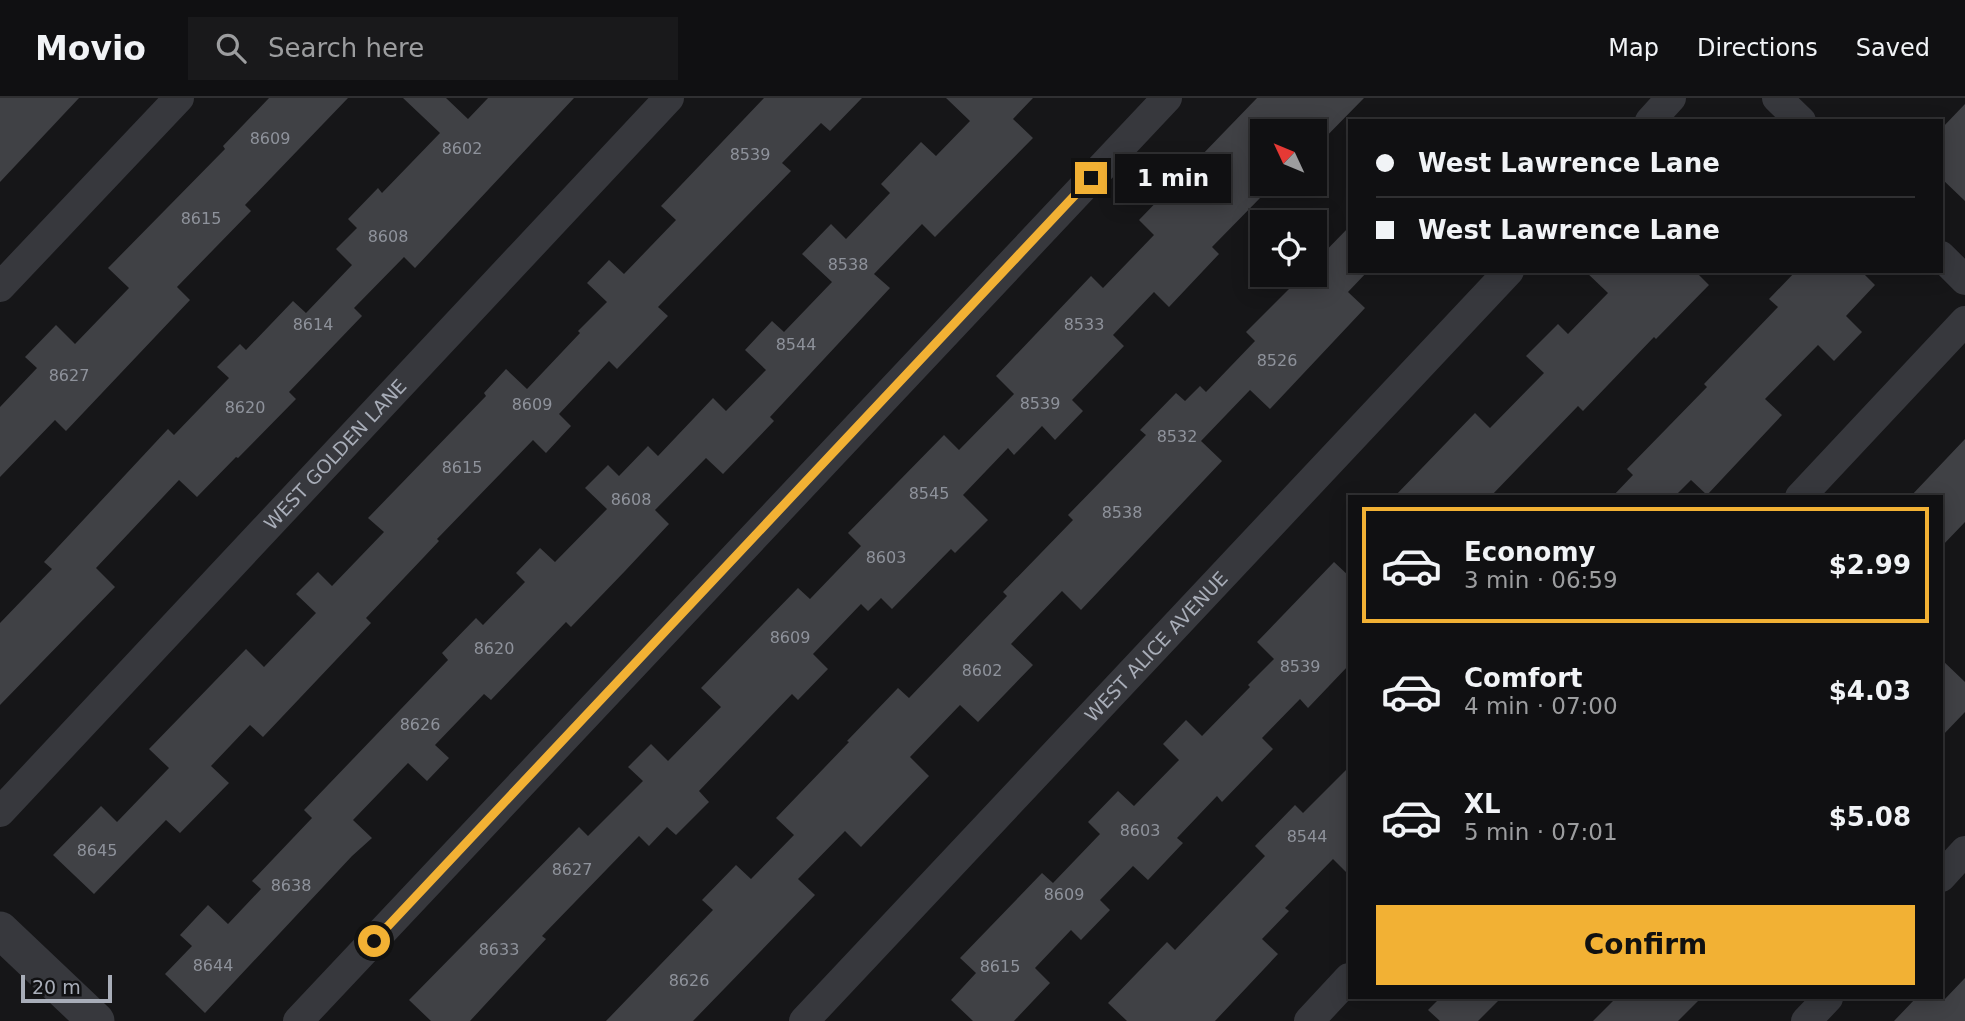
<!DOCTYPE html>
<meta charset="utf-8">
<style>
:root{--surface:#101012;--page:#19191b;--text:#f1f3f6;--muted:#9c9d9f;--line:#303032;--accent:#f2b134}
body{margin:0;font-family:"DejaVu Sans",sans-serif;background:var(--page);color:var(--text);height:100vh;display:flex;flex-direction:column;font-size:26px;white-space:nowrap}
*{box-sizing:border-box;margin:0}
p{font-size:23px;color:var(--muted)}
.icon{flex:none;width:38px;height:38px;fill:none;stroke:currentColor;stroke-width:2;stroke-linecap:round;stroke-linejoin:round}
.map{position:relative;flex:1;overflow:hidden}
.sheet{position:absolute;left:1348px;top:397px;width:595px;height:504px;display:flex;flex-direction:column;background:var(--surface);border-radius:0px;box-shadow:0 4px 18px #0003,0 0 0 2px var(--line)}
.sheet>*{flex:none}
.guide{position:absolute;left:1348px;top:21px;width:595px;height:154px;border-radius:0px;box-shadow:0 4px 18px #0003,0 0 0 2px var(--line);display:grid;align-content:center;height:154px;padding:0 28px;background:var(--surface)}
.needle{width:46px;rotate:314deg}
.tools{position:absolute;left:1250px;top:21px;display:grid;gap:14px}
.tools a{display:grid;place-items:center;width:77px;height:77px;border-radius:0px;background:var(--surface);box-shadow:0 4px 18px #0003,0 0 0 2px var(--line);font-size:35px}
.scale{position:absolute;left:21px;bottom:18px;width:91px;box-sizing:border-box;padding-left:7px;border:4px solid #a8adb8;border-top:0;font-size:19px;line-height:24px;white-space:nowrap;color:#a8adb8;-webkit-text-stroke:5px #111113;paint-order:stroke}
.end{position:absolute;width:32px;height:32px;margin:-16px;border:9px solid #f2b134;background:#111;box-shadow:0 0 0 4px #111}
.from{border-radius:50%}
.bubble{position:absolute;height:49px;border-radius:0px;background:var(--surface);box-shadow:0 4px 18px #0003,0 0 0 2px var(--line);font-size:23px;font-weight:700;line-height:49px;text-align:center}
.guide b{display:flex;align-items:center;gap:24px;height:66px;font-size:26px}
.guide b+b{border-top:2px solid var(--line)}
.guide i{width:18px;height:18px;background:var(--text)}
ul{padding:12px 0 0;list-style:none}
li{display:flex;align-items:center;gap:21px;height:116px;margin:0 14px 10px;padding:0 14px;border:4px solid transparent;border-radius:0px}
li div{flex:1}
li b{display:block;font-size:26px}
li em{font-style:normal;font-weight:700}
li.selected{border-color:var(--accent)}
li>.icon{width:63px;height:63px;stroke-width:1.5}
.cta{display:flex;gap:14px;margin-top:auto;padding:14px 28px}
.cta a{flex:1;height:80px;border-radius:0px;background:var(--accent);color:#111;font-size:28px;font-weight:700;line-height:80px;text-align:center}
header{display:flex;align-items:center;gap:42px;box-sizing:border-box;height:98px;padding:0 35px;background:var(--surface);border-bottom:2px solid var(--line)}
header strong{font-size:33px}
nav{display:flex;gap:38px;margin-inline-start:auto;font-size:24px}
.search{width:490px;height:63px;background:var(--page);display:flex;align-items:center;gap:18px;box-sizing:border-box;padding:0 24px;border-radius:0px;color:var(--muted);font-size:26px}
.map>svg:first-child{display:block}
.building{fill:#404145}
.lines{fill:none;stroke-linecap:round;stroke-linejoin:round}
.minor{stroke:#37383d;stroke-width:30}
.tertiary{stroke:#37383d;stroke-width:37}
.route{stroke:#f2b134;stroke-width:9}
.labels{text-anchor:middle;stroke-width:5;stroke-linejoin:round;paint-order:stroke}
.number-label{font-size:16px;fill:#8e929b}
.street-label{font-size:19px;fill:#a8adb8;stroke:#111113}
</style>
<header>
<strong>Movio</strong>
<div class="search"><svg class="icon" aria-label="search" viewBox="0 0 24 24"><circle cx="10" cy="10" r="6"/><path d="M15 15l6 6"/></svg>Search here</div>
<nav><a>Map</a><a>Directions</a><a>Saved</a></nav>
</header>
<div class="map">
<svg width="1965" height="923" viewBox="0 0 1965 923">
<rect width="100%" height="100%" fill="#161618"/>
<!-- building -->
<g class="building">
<polygon points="0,0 79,0 0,84"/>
<polygon points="269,0 348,0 245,107 251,113 177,189 190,202 66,333 55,322 0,379 0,309 37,270 25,259 56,227 75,246 129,190 108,170 225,51 223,48"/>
<polygon points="403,0 446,0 468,21 488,0 574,0 415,170 404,159 354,210 362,218 289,294 296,301 238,360 236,359 197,399 179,382 96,470 115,489 0,607 0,525 52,471 44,464 168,331 174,337 229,280 217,269 240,246 246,252 293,203 306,215 352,167 336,151 357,130 348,121 378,90 382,95 440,35"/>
<polygon points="764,0 862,0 830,33 821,25 782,65 791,73 658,209 668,218 617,271 609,263 559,316 571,328 546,355 533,342 437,441 439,443 423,460 366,520 371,525 263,639 250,627 211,668 229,685 180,735 166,722 94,796 53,757 101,708 117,724 169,670 149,651 246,551 264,569 316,515 296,496 318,474 332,488 384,434 368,420 486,298 484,295 506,271 527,291 580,235 578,233 607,204 587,185 609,162 624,176 676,122 661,108"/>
<polygon points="946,0 1033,0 1013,21 1033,40 935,139 922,126 874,176 890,190 770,319 774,323 723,376 706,360 655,412 669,426 625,473 571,529 566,524 491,602 484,596 435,647 449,660 427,683 408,665 353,722 372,740 352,758 205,915 165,876 192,848 180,837 208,807 228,826 261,791 252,783 312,720 304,712 448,562 442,555 476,520 483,527 525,484 516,475 540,450 555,464 607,411 585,390 608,367 619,378 648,348 658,358 713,300 726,313 766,272 745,252 772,223 784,234 832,184 802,156 831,126 846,141 890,95 881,86 921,44 936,58 970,23"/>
<polygon points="1257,0 1364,0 1314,51 1314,33 1262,33 1262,98 1212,149 1219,156 1169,209 1154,194 1113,237 1124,248 1072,302 1083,313 1055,342 1042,328 1014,357 1008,350 963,397 988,422 955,455 951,451 892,511 881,500 868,513 861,506 813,556 828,571 798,602 792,596 699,693 709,704 676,737 667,729 649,748 639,738 542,838 546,841 470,923 431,923 409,902 579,729 588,738 643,683 628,669 651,646 668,663 721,609 701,590 798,490 810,501 861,448 848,435 944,337 959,352 1014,296 996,278 1091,178 1103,190 1154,137 1139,122"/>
<polygon points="1965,6 1965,103 1941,80 1941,31"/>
<polygon points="1349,129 1349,173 1368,173 1348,194 1365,210 1270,311 1250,292 1201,343 1222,363 1081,512 1062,493 1011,546 1033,567 978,624 960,607 910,659 929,678 861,749 845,733 798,781 815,797 693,923 606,923 713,812 702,802 736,767 751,781 794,737 776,720 849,644 847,643 898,590 909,600 1007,498 1003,494 1073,422 1068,417 1146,337 1140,332 1176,295 1185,303 1200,288 1206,294 1255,243 1246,234 1303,177 1314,177 1314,165"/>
<polygon points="1585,173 1695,173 1709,187 1656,241 1654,239 1583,313 1578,308 1490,399 1394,399 1475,315 1490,330 1544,275 1526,258 1558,226 1568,236 1608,195"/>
<polygon points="1796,173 1861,173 1875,187 1846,218 1862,234 1834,263 1818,247 1765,301 1782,317 1707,397 1691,382 1674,399 1612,399 1633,377 1627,371 1707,289 1704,286 1778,209 1769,201"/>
<polygon points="1965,341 1965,424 1941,449 1941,399 1910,399"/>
<polygon points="1334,464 1349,478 1349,567 1308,610 1300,601 1262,640 1273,651 1222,704 1217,698 1177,740 1183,745 1148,782 1133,768 1100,802 1110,812 1081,842 1071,832 1035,870 1050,885 1014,923 973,923 951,902 976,875 960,860 1042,775 1053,785 1100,736 1088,724 1118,693 1134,708 1179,662 1163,646 1186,622 1202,638 1250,589 1248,587 1274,561 1257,544"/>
<polygon points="1941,561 1965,584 1965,614 1941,639"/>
<polygon points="1349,669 1349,777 1333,761 1285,810 1289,813 1262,841 1278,856 1215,923 1127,923 1108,905 1167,844 1175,852 1265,758 1255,748 1295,707 1303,715"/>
<polygon points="1965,880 1965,923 1894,923 1916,900 1941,900 1944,902"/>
<polygon points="1440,900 1501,900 1478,923 1440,923 1428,912"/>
<polygon points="1616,900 1701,900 1678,923 1593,923"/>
</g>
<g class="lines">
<!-- minor -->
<g class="minor">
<polyline points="1777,0 1801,23"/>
<polyline points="1650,23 1671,0"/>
<polyline points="1941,158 1965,182"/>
<polyline points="0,189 179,0"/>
<polyline points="1800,399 1965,223"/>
<path id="s1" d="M0,714L669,0"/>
<polyline points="1941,779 1965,753"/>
<polyline points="298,923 1167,0"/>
<path id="s2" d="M804,923L1509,173"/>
<polyline points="1309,923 1349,880"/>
<polyline points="1806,923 1828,900"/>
</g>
<!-- tertiary -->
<polyline class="tertiary" points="0,832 96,923"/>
</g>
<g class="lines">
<!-- route -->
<polyline class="route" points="374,843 1091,80"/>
</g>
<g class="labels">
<!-- number labels -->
<g class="number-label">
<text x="270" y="46">8609</text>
<text x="462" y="56">8602</text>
<text x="750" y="62">8539</text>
<text x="201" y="126">8615</text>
<text x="388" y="144">8608</text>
<text x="848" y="172">8538</text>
<text x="313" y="232">8614</text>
<text x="1084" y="232">8533</text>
<text x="796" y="252">8544</text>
<text x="1277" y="268">8526</text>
<text x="69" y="283">8627</text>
<text x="1040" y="311">8539</text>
<text x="532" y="312">8609</text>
<text x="245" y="315">8620</text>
<text x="1177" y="344">8532</text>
<text x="462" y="375">8615</text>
<text x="929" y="401">8545</text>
<text x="631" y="407">8608</text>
<text x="1122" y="420">8538</text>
<text x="886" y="465">8603</text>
<text x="790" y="545">8609</text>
<text x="494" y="556">8620</text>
<text x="1300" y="574">8539</text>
<text x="982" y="578">8602</text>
<text x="420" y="632">8626</text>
<text x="1140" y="738">8603</text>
<text x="1307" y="744">8544</text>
<text x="97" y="758">8645</text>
<text x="572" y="777">8627</text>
<text x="291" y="793">8638</text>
<text x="1064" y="802">8609</text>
<text x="499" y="857">8633</text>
<text x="213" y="873">8644</text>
<text x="1000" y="874">8615</text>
<text x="689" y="888">8626</text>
</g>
<!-- street labels -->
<g class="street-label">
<text dy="7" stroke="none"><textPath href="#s1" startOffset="490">WEST GOLDEN LANE</textPath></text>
<text dy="7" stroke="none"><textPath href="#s2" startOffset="514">WEST ALICE AVENUE</textPath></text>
</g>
</g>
</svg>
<div class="tools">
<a><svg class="needle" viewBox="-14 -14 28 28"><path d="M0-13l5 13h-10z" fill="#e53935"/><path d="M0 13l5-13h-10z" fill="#9c9d9f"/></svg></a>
<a><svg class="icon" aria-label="locate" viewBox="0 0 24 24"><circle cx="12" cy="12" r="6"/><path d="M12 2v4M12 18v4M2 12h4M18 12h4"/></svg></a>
</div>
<div class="scale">20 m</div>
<i class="end from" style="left:374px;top:843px"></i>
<i class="end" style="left:1091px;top:80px"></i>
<div class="bubble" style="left:1115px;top:56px;width:116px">1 min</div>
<div class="guide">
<b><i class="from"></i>West Lawrence Lane</b>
<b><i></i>West Lawrence Lane</b>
</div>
<section class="sheet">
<ul>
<li class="selected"><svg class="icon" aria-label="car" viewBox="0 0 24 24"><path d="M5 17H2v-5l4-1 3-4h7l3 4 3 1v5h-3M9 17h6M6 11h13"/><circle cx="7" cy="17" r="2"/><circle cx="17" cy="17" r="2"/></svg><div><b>Economy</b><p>3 min · 06:59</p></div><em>$2.99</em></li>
<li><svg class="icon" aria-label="car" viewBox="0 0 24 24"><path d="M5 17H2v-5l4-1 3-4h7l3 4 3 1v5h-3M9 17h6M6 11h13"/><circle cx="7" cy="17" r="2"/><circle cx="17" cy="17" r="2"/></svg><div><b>Comfort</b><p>4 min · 07:00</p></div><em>$4.03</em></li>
<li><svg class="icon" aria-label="car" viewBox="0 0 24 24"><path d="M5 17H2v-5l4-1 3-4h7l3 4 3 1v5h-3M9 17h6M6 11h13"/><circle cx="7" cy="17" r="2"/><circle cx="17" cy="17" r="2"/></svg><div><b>XL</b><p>5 min · 07:01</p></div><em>$5.08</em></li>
</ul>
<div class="cta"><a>Confirm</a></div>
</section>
</div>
